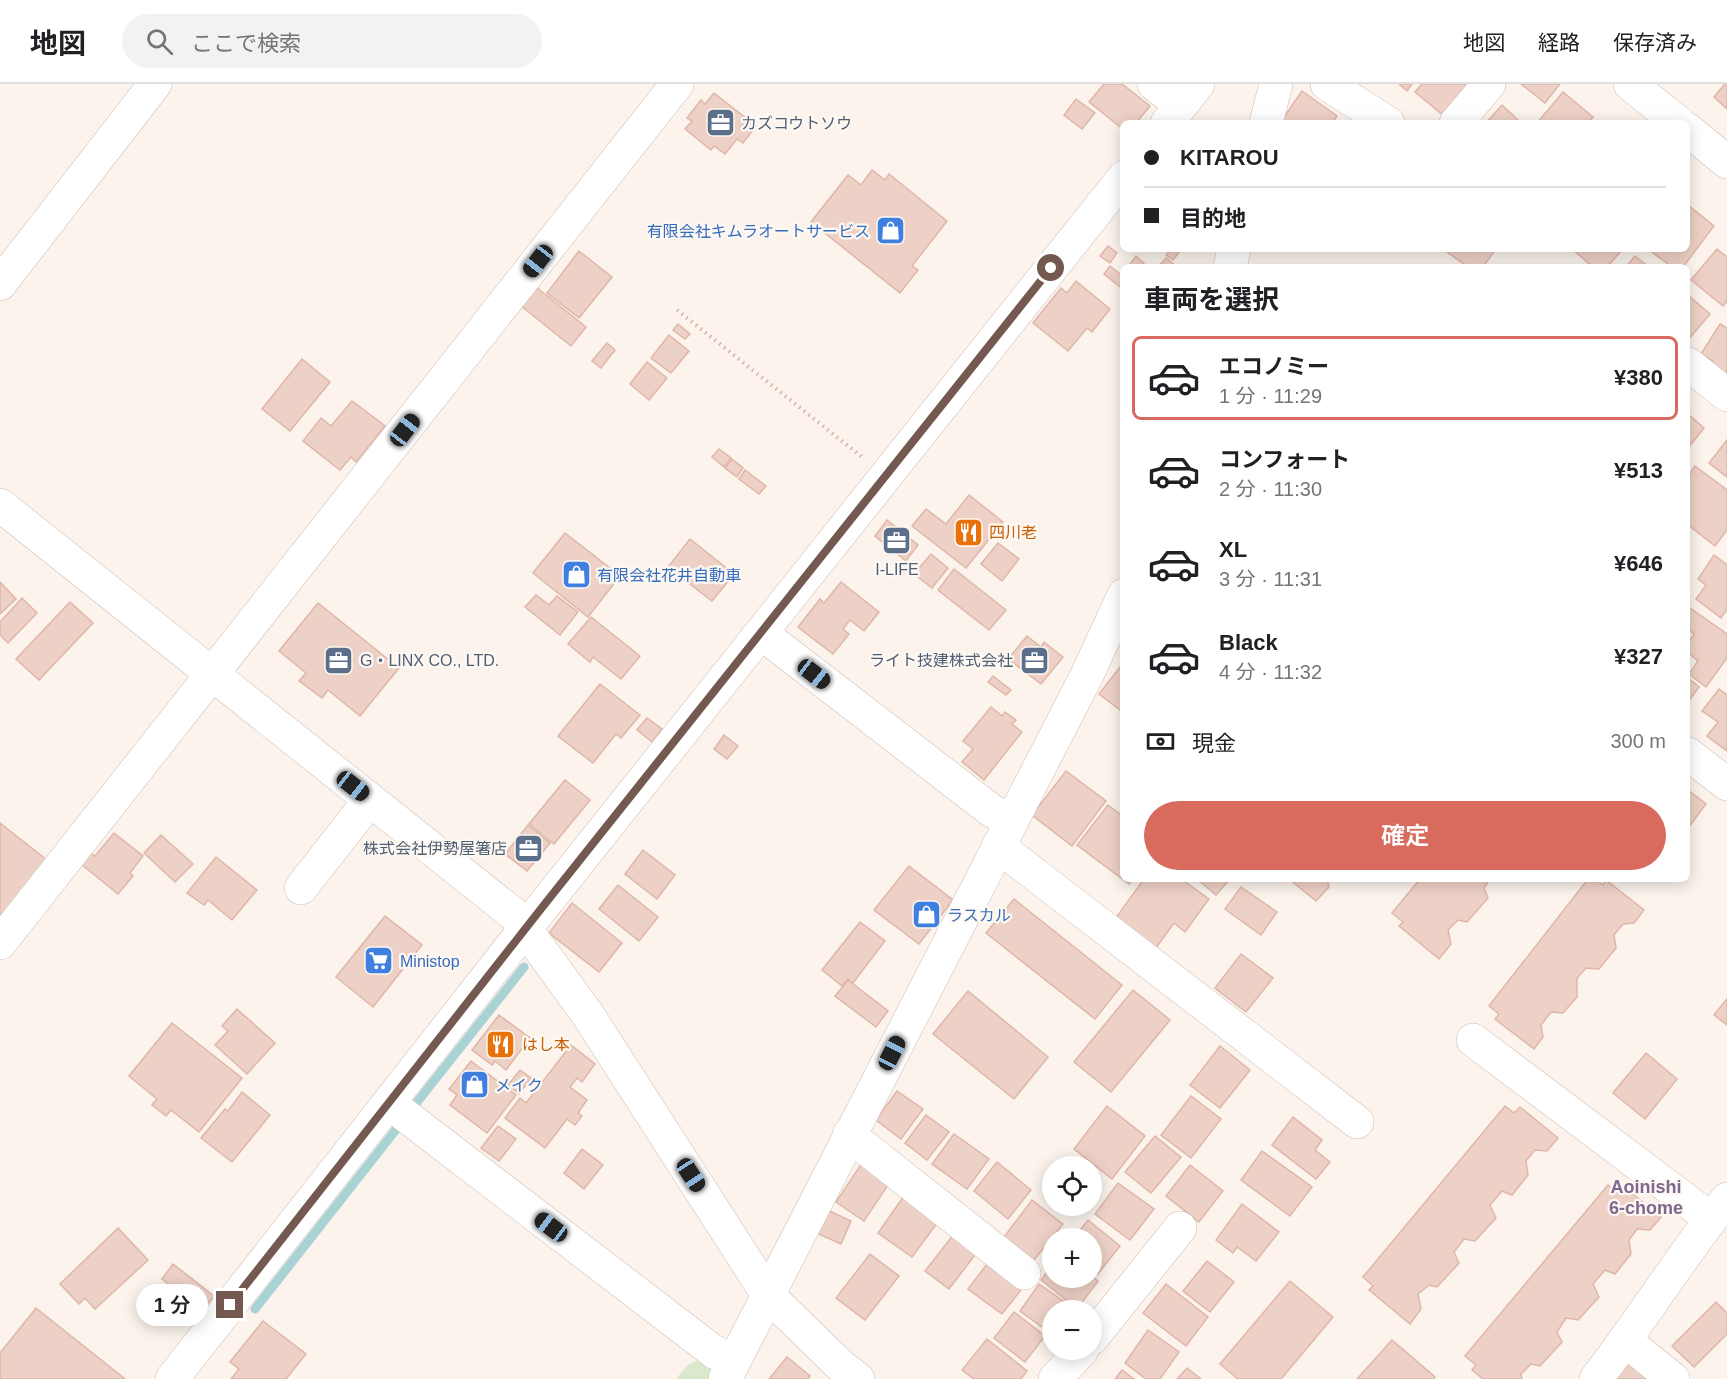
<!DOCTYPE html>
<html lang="ja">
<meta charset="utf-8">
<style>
:root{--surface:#fff;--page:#f2f2f2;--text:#202124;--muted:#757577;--line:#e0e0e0;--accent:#d86b5e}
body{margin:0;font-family:Arial,"Noto Sans JP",sans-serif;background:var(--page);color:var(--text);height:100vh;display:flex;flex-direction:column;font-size:22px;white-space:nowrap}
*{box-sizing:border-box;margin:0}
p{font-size:20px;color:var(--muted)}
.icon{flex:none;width:33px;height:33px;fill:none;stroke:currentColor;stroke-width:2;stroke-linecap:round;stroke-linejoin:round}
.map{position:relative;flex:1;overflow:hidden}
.details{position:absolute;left:1120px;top:180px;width:570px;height:618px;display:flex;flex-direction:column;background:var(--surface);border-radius:9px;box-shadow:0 3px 15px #0003}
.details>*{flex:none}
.top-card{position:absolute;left:1120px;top:36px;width:570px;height:132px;border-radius:9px;box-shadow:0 3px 15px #0003;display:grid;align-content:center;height:132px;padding:0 24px;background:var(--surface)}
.controls{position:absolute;left:1042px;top:1072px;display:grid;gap:12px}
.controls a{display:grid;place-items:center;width:60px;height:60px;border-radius:50%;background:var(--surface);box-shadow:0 3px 15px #0003;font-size:30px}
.end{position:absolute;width:27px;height:27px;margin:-14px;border:8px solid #745950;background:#fff;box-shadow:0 0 0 3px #fff}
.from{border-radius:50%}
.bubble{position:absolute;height:42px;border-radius:21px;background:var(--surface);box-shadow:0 3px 15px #0003;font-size:20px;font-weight:600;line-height:42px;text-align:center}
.car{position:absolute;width:18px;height:36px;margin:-18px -9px;border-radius:8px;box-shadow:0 0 4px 2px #0007;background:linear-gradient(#222 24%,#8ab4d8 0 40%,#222 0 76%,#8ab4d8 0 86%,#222 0)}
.top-card b{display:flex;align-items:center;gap:21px;height:57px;font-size:22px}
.top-card b+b{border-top:2px solid var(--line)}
.top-card i{width:15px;height:15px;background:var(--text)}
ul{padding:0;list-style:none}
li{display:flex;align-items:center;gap:18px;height:84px;margin:0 12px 9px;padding:0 12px;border:3px solid transparent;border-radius:9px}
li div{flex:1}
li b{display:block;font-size:22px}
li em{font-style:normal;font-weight:600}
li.selected{border-color:var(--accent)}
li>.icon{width:54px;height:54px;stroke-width:1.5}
h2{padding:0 24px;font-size:27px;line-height:72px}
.pay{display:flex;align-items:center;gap:15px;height:66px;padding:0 24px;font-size:22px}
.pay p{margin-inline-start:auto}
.button{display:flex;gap:12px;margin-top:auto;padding:12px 24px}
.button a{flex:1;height:69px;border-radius:36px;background:var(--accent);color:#fff;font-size:24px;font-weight:600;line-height:69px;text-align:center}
header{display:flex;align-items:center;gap:36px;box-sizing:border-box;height:84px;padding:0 30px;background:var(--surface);border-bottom:2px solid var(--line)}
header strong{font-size:28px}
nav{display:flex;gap:33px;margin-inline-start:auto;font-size:21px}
.search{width:420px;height:54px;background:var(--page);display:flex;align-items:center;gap:15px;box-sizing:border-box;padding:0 21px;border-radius:33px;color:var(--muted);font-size:22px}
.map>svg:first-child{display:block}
.green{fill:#dae8cb}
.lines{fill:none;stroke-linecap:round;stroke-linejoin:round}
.stream{stroke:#a8d2d4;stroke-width:9}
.building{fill:#eed1c6;stroke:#dfb6a8;stroke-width:1.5}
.minor-casing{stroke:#cebdb4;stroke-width:34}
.path{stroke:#d3b4a8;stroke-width:4;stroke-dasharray:1.5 4.5;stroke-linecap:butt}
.minor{stroke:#fff;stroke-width:33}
.route{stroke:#745950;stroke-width:8}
.labels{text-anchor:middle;stroke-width:4.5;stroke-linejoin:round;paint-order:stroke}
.service-label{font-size:16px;fill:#4e5e75;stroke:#fef8f2;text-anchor:start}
.shop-label{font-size:16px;fill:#366cbe;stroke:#fef8f2;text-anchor:start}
.food-label{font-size:16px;fill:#c56008;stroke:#fef8f2;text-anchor:start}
.neighbourhood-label{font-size:18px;font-weight:bold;fill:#7e688f;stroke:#fef8f2}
</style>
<header>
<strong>地図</strong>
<div class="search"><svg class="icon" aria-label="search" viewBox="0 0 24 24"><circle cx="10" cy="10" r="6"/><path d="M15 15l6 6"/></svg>ここで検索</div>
<nav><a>地図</a><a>経路</a><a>保存済み</a></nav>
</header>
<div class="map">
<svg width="1727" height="1295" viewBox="0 0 1727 1295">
<rect width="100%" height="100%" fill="#fbf3ec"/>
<!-- green -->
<polygon class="green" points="696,1277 706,1278 712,1285 712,1295 676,1295 687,1282"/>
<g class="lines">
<!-- stream -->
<g class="stream">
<polyline points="414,1022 524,883"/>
<polyline points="255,1225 398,1043"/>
</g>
</g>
<!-- building -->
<g class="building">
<polygon points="1104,0 1122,0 1150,22 1136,39 1124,39 1124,46 1089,18"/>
<polygon points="1399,0 1412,0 1407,7"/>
<polygon points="1422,0 1471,0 1444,32 1415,8"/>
<polygon points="1521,0 1560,0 1545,19"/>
<polygon points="1725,0 1727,0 1727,25 1714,13"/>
<polygon points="1302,7 1337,32 1332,39 1280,39"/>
<polygon points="1563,8 1593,33 1588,39 1537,39"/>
<polygon points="714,9 756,42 743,59 737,55 725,70 714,62 711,66 685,45 692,37 687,34 701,16 705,20"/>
<polygon points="1076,15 1095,29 1082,45 1064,31"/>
<polygon points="1502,21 1521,39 1486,39"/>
<polygon points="872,86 885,96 889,90 947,137 912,182 918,186 900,209 811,138 848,91 861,101"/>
<polygon points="1688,121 1714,142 1683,183 1672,183 1649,166 1688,165"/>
<polygon points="1108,162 1117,169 1110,179 1100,172"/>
<polygon points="1171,165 1180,167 1173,176 1166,171"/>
<polygon points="1449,165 1496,165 1483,183 1468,183 1447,168"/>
<polygon points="1572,165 1623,165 1607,183 1593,183"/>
<polygon points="1717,165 1727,173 1727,217 1723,222 1691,196"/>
<polygon points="579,167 612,193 579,234 547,209"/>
<polygon points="1136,172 1144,179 1141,183 1128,183"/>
<polygon points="1635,172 1649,183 1626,183"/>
<polygon points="1166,174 1177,183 1158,183"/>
<polygon points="1110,182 1124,193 1123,205 1104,190"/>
<polygon points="1076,197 1110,225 1092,248 1087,244 1068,267 1033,239 1061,204 1067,209"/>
<polygon points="536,203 586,243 571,262 521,222"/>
<polygon points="1688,211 1710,230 1688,256"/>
<polygon points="678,240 690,250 685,255 673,246"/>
<polygon points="1720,240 1727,244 1727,298 1708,286 1713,277 1701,270"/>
<polygon points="669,251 689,267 671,289 651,274"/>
<polygon points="607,259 615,266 601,284 592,277"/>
<polygon points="302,275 330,298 290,347 262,325"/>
<polygon points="647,278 667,294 649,316 630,300"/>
<polygon points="352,317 385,342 356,378 351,373 340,386 303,357 321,334 331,342"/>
<polygon points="1688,330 1704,344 1688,364"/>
<polygon points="1727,356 1727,393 1709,379"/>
<polygon points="719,365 731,374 724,383 712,373"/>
<polygon points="732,375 743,384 737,393 725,384"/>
<polygon points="1695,382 1727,406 1727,446 1715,462 1688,441 1688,392"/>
<polygon points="745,386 766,402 759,410 739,395"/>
<polygon points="969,411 1003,438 966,484 912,442 926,425 946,440"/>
<polygon points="887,436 918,461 906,477 875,452"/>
<polygon points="565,449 620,492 588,533 533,489"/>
<polygon points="690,455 734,490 712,517 668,483"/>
<polygon points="998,459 1019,475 1002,497 981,480"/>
<polygon points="931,470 948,484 932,504 914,490"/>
<polygon points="1714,471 1727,481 1727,525 1721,534 1696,515 1706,501 1698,495"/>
<polygon points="954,485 1006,526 989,546 938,506"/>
<polygon points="0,498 16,515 0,530"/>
<polygon points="841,498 879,528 864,547 850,536 843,545 849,550 833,570 798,543 820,515 824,519"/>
<polygon points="536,511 549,521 557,512 578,528 560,551 525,523"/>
<polygon points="22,514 37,529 8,559 0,551 0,538"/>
<polygon points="70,518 93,539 39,596 16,575"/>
<polygon points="318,519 399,584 360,632 328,606 322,614 299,597 306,589 279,567"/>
<polygon points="1690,524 1727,550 1727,574 1706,603 1689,590 1698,577 1688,569 1688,560 1694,550 1688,545 1688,528"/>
<polygon points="591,533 640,572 621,595 593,573 590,578 568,560"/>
<polygon points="1027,552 1041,563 1044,558 1063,573 1041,600 1008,575"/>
<polygon points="1124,578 1124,629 1099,610"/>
<polygon points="993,592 1011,606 1006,611 988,598"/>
<polygon points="1688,594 1699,603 1688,618"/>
<polygon points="600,600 640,631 621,654 616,650 593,679 558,652"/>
<polygon points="1719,605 1727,611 1727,667 1707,652 1718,638 1702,627"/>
<polygon points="991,623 1002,632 1005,628 1016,636 1012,640 1022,648 984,696 962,678 973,665 963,657"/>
<polygon points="647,634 662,645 652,658 637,646"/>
<polygon points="724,651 738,662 727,675 714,665"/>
<polygon points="1066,687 1106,717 1072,762 1032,731"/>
<polygon points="565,696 590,716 554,760 529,740"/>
<polygon points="1688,706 1706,720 1688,744"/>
<polygon points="1108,721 1124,733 1124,795 1133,795 1129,800 1077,761"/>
<polygon points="0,739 47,776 0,834"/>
<polygon points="528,741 550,759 527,787 505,770"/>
<polygon points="114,749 143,772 130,789 133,792 118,810 81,780 91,769 95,772"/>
<polygon points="161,751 193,780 175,798 144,769"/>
<polygon points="643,766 675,791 657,815 625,790"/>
<polygon points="216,773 257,806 232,836 208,816 204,821 187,809"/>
<polygon points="909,782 953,816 919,860 874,826"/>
<polygon points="1144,795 1181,795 1209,815 1185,848 1174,839 1156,864 1115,835"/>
<polygon points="1197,795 1230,795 1216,811"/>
<polygon points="1289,795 1327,795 1329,803 1316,817"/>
<polygon points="1420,795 1490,795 1484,804 1488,814 1467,838 1458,836 1448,846 1451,860 1439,875 1399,842 1403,838 1392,829"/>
<polygon points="1588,795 1595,795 1603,801 1606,796 1644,826 1634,839 1623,840 1614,851 1616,864 1599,885 1586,884 1577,894 1577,913 1563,929 1551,928 1541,941 1543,953 1534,965 1495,935 1499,930 1489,922"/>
<polygon points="618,801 658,833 639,857 599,825"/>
<polygon points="1241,803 1277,828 1261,851 1225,825"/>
<polygon points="1014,815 1122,901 1095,935 986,849"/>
<polygon points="572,819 622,859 599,888 549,849"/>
<polygon points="385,832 422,861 373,923 336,893"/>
<polygon points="860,838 885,857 853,899 848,895 842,902 822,886"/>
<polygon points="1241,870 1273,894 1246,928 1215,904"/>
<polygon points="848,896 888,927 876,943 835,912"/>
<polygon points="1133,906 1170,936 1111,1008 1074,978"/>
<polygon points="968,907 1048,973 1014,1015 933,950"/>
<polygon points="1727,915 1727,941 1714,931"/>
<polygon points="237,925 275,959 247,990 215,961 228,947 222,942"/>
<polygon points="499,931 530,954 506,986 495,977 492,981 472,966"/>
<polygon points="172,939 242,994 199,1048 171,1026 166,1032 152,1021 157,1015 129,992"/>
<polygon points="571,961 595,980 582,998 577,994 570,1003 587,1016 578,1029 582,1032 575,1041 567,1035 545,1064 505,1034 520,1014 526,1019"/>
<polygon points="1220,962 1250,986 1220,1024 1190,1001"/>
<polygon points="1646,969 1677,995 1645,1035 1613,1009"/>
<polygon points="471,977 516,1011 487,1049 450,1021 457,1011 449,1005"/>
<polygon points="520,986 531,994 519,1010 508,1001"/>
<polygon points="897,1007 923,1025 901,1055 876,1036"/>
<polygon points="242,1008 270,1031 232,1078 201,1054 225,1025 228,1027"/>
<polygon points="1191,1012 1221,1035 1191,1074 1161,1051"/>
<polygon points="1107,1022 1145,1052 1112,1095 1074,1065"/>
<polygon points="1505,1022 1514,1029 1520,1023 1558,1054 1547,1067 1535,1066 1526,1077 1528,1091 1512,1111 1502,1107 1490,1121 1496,1134 1475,1157 1464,1155 1454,1168 1459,1179 1437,1203 1429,1201 1418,1210 1421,1225 1410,1240 1369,1206 1373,1202 1363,1193"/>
<polygon points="926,1031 949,1048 927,1076 905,1059"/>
<polygon points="1293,1033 1322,1056 1315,1066 1330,1078 1316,1095 1272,1061"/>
<polygon points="498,1042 516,1055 499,1077 481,1064"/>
<polygon points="954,1050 989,1075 967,1105 932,1080"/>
<polygon points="1155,1052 1181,1073 1151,1109 1125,1088"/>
<polygon points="582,1065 603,1081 584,1105 564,1089"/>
<polygon points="1262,1067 1312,1103 1290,1132 1241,1096"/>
<polygon points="997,1078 1031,1106 1008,1135 974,1107"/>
<polygon points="862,1079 890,1098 864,1137 836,1118"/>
<polygon points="1190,1081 1223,1107 1199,1138 1166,1112"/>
<polygon points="1118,1099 1154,1125 1130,1156 1095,1130"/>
<polygon points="1608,1101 1617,1108 1623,1102 1661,1133 1650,1146 1637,1145 1629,1156 1631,1170 1615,1190 1605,1186 1593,1200 1599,1213 1578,1236 1566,1234 1557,1248 1562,1258 1540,1282 1531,1280 1521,1290 1522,1295 1483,1295 1472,1286 1476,1281 1465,1272"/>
<polygon points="906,1109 941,1134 912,1173 878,1149"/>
<polygon points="1032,1116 1063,1140 1034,1176 1004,1153"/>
<polygon points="1242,1120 1279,1148 1256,1177 1237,1163 1233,1169 1216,1156"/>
<polygon points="825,1125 851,1137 841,1160 814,1148"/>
<polygon points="1088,1136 1120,1162 1097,1191 1092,1187 1092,1155 1073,1155"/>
<polygon points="118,1144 148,1176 95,1225 85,1214 79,1220 60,1200"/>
<polygon points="954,1150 978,1167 949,1205 925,1187"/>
<polygon points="870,1170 899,1192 865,1236 836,1214"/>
<polygon points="1207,1177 1234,1198 1210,1228 1183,1207"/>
<polygon points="173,1180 214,1212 193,1237 159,1210 168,1200 162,1195"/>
<polygon points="987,1180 1021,1206 1002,1230 968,1205"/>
<polygon points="1053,1181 1053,1194 1092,1194 1092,1192 1098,1197 1077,1225 1041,1196"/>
<polygon points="1290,1197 1333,1233 1281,1295 1238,1295 1220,1280"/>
<polygon points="1039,1200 1066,1219 1060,1227 1053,1227 1053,1236 1046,1246 1020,1227"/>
<polygon points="1166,1200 1208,1233 1186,1262 1143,1229"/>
<polygon points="1716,1218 1727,1229 1727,1250 1694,1283 1672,1262"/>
<polygon points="36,1224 125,1295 0,1295 0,1269"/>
<polygon points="1014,1228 1045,1252 1025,1278 994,1254"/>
<polygon points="263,1237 306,1270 286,1295 231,1295 239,1285 230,1278"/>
<polygon points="1148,1246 1179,1268 1160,1295 1146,1295 1125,1279"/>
<polygon points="987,1255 1027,1287 1021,1295 974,1295 962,1286"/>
<polygon points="1392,1256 1435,1293 1434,1295 1357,1295"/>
<polygon points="787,1273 810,1292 808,1295 769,1295"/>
<polygon points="1627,1279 1650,1295 1616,1295"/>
<polygon points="1187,1284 1201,1295 1177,1295"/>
<polygon points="1122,1286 1134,1295 1115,1295"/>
</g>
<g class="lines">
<defs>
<g id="minor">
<polyline points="1154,0 1181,21"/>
<polyline points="1327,0 1388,39"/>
<polyline points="1630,0 1679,39"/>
<polyline points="1167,39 1198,0"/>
<polyline points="1266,39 1276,0"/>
<polyline points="1456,39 1489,0"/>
<polyline points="1688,46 1727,78"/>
<polyline points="1230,183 1234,165"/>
<polyline points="0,200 155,0"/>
<polyline points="1688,280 1727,311"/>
<polyline points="0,421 516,832 588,931 768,1211 841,1282 858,1295"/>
<polyline points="761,549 992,727 1012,737"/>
<polyline points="1688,670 1727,700"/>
<polyline points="998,762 1357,1038"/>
<polyline points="301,804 370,716"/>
<polyline points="0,859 677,0"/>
<polyline points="1473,956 1711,1135"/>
<polyline points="389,1019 714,1268 733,1277"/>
<polyline points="849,1051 1024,1189"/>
<polyline points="1092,1254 1180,1144"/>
<polyline points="1626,1257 1673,1295"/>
<polyline points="172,1295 525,845 1124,93"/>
<polyline points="725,1295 1087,591 1124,511"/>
<polyline points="1055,1295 1082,1266"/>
<path d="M1596,1295C1642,1236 1680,1173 1727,1115"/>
</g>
</defs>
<!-- minor casing -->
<use href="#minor" class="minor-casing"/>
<!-- path -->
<polyline class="path" points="677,226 862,373"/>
<!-- minor -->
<use href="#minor" class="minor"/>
</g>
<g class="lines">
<!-- route -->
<polyline class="route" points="230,1221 544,821 1051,184"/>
</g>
<!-- icons -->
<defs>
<symbol id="office-square" viewBox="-11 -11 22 22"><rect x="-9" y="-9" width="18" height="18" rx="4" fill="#5c6f8a" stroke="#fef8f2"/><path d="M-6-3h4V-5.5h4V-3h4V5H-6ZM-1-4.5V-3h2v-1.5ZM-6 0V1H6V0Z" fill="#fff"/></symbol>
<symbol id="shop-square" viewBox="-11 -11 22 22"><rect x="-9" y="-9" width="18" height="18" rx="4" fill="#3f7fe0" stroke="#fef8f2"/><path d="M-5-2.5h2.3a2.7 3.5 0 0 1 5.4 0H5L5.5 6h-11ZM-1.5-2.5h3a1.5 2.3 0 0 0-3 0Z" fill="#fff"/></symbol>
<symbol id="restaurant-square" viewBox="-11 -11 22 22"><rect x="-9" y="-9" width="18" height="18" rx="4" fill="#e8710a" stroke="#fef8f2"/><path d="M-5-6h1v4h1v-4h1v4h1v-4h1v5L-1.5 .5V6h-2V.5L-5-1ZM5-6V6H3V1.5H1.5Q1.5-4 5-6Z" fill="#fff"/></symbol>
<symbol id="supermarket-square" viewBox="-11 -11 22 22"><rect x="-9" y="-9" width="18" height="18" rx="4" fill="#3f7fe0" stroke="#fef8f2"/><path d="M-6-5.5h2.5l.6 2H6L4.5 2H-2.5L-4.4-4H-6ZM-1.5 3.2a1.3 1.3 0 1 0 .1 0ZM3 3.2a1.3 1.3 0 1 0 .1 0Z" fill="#fff"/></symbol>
</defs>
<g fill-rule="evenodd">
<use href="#office-square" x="704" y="22" width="33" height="33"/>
<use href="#shop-square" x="874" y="130" width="33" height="33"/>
<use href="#restaurant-square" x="952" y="432" width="33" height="33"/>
<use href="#office-square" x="880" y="440" width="33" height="33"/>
<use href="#shop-square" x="560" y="474" width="33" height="33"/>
<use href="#office-square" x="322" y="560" width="33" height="33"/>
<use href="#office-square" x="1018" y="560" width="33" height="33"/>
<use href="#office-square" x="512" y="748" width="33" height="33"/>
<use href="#shop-square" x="910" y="814" width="33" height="33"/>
<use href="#supermarket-square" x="362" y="860" width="33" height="33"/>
<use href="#restaurant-square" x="484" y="944" width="33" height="33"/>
<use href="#shop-square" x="458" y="984" width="33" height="33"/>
</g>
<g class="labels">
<!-- service labels -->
<g class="service-label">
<text x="741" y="45">カズコウトソウ</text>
<text x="897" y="491" text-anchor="middle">I-LIFE</text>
<text x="360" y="582">G・LINX CO., LTD.</text>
<text x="1013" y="582" text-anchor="end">ライト技建株式会社</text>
<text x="507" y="770" text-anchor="end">株式会社伊勢屋箸店</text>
</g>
<!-- shop labels -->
<g class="shop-label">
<text x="870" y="153" text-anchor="end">有限会社キムラオートサービス</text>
<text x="597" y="497">有限会社花井自動車</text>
<text x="947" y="837">ラスカル</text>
<text x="400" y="883">Ministop</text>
<text x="495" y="1007">メイク</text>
</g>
<!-- food labels -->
<g class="food-label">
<text x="989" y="454">四川老</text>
<text x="522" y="966">はし本</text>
</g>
<!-- neighbourhood labels -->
<g class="neighbourhood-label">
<text x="1646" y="1109">Aoinishi<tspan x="1646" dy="21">6-chome</tspan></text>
</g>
</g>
</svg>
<div class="controls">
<a><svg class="icon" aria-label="locate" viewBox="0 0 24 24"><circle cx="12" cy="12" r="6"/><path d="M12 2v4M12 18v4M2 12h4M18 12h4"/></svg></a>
<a>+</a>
<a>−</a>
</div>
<i class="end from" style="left:1051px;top:184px"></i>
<i class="end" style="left:230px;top:1221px"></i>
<div class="bubble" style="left:136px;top:1200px;width:72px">1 分</div>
<i class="car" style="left:538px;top:177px;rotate:218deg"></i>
<i class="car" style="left:405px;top:346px;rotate:38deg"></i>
<i class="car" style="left:814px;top:590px;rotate:128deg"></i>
<i class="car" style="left:353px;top:702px;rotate:128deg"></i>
<i class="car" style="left:892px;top:969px;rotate:27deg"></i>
<i class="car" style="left:691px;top:1091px;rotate:147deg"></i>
<i class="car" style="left:551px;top:1143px;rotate:307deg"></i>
<div class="top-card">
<b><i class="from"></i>KITAROU</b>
<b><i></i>目的地</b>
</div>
<section class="details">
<h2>車両を選択</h2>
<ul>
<li class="selected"><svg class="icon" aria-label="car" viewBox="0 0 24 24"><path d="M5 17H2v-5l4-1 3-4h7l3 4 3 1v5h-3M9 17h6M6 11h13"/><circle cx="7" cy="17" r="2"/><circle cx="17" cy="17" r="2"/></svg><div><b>エコノミー</b><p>1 分 · 11:29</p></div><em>¥380</em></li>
<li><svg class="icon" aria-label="car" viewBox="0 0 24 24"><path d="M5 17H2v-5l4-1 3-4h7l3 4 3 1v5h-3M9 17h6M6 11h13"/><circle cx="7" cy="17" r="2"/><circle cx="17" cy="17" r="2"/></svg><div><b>コンフォート</b><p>2 分 · 11:30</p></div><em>¥513</em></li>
<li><svg class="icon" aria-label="car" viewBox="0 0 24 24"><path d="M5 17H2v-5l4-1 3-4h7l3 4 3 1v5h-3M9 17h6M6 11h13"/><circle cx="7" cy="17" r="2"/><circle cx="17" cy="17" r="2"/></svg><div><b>XL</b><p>3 分 · 11:31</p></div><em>¥646</em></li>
<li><svg class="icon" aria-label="car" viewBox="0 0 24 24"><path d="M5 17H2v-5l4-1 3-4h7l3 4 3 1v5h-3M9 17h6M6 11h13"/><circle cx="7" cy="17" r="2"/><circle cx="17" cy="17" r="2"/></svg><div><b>Black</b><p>4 分 · 11:32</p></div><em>¥327</em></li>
</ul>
<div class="pay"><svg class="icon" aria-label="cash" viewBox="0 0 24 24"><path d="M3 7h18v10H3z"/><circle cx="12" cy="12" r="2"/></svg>現金<p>300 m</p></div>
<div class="button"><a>確定</a></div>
</section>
</div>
